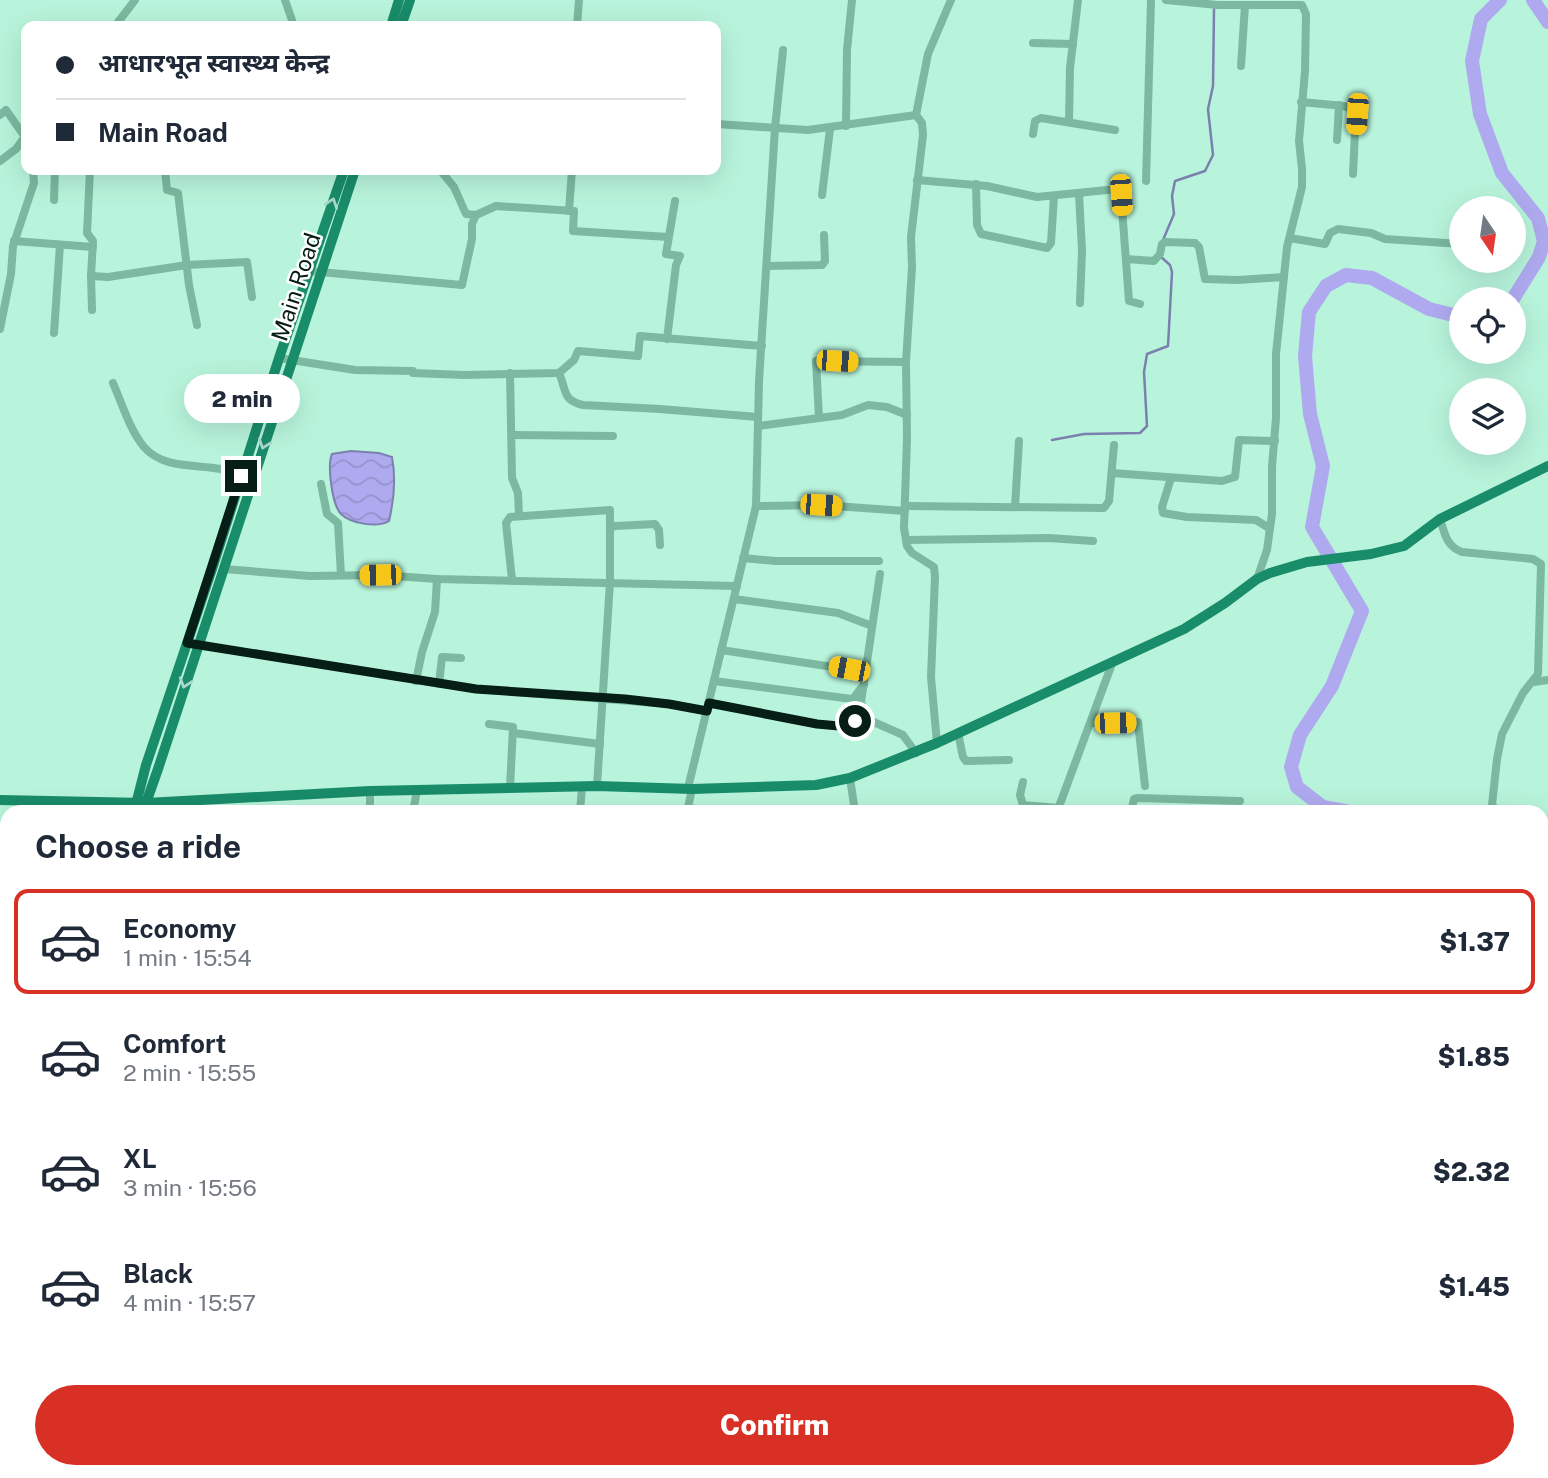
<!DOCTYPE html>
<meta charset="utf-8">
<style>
:root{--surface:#fff;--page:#f2f2f3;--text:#1f2937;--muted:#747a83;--line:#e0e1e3;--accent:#d93025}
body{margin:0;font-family:"Public Sans","Noto Sans Devanagari",sans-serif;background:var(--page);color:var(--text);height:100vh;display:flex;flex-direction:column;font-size:26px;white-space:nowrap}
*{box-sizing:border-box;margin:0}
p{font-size:23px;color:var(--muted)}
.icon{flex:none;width:38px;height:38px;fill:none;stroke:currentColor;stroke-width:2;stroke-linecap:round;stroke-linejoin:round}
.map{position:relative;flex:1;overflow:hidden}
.panel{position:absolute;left:0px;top:805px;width:1549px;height:674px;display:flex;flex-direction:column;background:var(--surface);border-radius:21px 21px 0 0;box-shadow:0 7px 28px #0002}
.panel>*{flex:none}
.hud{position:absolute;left:21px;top:21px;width:700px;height:154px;border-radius:14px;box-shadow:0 7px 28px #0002;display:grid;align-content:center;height:154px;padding:0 35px;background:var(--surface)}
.needle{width:46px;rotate:167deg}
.fabs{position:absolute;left:1449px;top:196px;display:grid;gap:14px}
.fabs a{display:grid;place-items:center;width:77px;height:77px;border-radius:50%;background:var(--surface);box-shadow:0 7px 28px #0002;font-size:35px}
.end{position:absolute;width:32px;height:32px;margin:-16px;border:9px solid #061e16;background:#fff;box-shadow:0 0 0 4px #fff}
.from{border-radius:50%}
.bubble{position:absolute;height:49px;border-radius:24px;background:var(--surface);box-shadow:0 7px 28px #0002;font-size:23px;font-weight:800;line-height:49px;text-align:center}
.car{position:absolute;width:21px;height:42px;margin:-21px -10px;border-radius:9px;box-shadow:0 0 5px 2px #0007;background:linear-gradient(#f5c518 24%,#345 0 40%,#f5c518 0 76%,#345 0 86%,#f5c518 0)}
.hud b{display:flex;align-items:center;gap:24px;height:66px;font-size:26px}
.hud b+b{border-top:2px solid var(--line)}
.hud i{width:18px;height:18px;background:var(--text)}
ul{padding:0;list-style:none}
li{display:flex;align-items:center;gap:21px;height:105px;margin:0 14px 10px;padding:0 21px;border:4px solid transparent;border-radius:14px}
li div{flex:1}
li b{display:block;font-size:26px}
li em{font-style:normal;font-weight:800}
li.on{border-color:var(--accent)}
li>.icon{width:63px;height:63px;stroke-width:1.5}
h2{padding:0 35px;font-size:32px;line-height:84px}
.action{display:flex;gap:14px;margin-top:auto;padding:14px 35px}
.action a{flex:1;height:80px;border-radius:42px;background:var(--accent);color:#fff;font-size:28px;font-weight:800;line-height:80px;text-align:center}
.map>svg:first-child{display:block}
.water{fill:url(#water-waves);stroke:#7c80ae;stroke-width:2}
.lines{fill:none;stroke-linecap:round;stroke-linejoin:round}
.stream{stroke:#7c80ae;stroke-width:2.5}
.river{stroke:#afaaef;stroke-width:14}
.minor{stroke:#7bb9a0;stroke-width:8}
.major{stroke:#198c6a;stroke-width:10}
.oneway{stroke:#aed7cb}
.route{stroke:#061e16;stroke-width:9}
.labels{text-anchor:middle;stroke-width:5;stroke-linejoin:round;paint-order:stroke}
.street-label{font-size:23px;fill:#061e16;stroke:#fff}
</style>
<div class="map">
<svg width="1548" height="1478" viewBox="0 0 1548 1478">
<defs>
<pattern id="water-waves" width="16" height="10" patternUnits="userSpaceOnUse" patternTransform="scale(1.75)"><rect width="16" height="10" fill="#afaaef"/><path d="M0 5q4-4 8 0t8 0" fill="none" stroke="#9592cc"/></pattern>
</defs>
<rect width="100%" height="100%" fill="#b8f4db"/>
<!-- water -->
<path class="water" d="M351,451L379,453L392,457C396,478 394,500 389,521C378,528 351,524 341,514C332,505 327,465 332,454Z"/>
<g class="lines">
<!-- stream -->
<g class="stream">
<polyline points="1163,240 1174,214 1172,196 1175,181 1205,171 1213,155 1208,109 1213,86 1214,9"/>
<polyline points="1052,440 1084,434 1140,433 1147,426 1144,372 1147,354 1168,346 1172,272 1170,265 1160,256"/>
</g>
<!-- river -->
<g class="river">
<polyline points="1500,0 1481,19 1472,61 1480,114 1502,173 1538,218 1544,241 1539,257 1513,299"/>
<polyline points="1533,0 1548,22"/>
<polyline points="1350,812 1323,807 1297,787 1291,767 1300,735 1332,686 1362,611 1312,527 1323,466 1310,414 1305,356 1309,312 1326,286 1346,275 1372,278 1429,309 1461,317"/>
<polyline points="1542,921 1548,941"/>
<polyline points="1542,1117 1548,1115"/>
<polyline points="985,1478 985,1472"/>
</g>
<!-- minor -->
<g class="minor">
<polyline points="285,0 294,26"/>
<polyline points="1166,0 1218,5 1302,5 1306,14 1305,71 1299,141 1302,169 1302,187 1287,247 1276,354 1276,418 1272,467 1272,514 1267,550 1257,579"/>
<polyline points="115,26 135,0"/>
<polyline points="577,26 579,0"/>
<polyline points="1033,43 1073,44"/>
<polyline points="1241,66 1245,5"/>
<polyline points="1301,102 1344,106 1356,111 1353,174"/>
<polyline points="0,115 6,110 25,137"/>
<polyline points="1069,122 1070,68 1078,0"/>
<polyline points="716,124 808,130 916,115"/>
<polyline points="846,126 847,50 852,0"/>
<polyline points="1033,134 1035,121 1041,118 1115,130"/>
<polyline points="1337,140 1339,105"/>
<polyline points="0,161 16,149 26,135"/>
<polyline points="90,170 87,233 93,241 91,276 108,277 187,265 247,262 252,297"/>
<polyline points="165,170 167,190 178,193 189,285 197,325"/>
<polyline points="440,170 454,187 466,214 476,215"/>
<polyline points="917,180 987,186 1037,197 1117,189 1121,195 1129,301 1140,304"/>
<polyline points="1146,181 1151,0"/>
<polyline points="976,184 977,225 981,234 1047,248 1051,243 1054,196"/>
<polyline points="1079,194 1082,250 1080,303"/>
<polyline points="822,195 830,129"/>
<polyline points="54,200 55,170"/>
<polyline points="569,211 572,170"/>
<polyline points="1290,238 1325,244 1330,233 1338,229 1371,233 1385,239 1461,244"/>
<polyline points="14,241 93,247"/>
<polyline points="1126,259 1154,261 1160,254 1162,244 1165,242 1195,243 1199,247 1205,279 1238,280 1284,277"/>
<polyline points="767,266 822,265 825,261 824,235"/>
<polyline points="309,271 462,285 472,239 472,224 476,215 496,206 574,211 573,231 668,237"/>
<polyline points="91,276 92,310"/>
<polyline points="0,329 11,274 13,246 34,183 33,170"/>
<polyline points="54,333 60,245"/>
<polyline points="667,339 676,265 680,256 666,254 675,201"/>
<polyline points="279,358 355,370 413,371 413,373 465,375 559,373 574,360 578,351 638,356 640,336 762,346"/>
<polyline points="510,373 512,478 518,493 519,515"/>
<path d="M559,373C567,391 562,400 583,405L660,409L758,417"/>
<path d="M113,383C122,404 130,430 144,447C163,469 195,464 221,469C232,471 242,476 252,480"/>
<polyline points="819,418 816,361 906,362"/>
<polyline points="758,426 842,415 868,405 887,407 907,415"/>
<polyline points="512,435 613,436"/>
<polyline points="1112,473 1222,481 1235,477 1239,440 1275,441"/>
<polyline points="1171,478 1162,507 1163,513 1187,517 1256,520 1269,528"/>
<polyline points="321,484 327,514 338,523 341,575"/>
<polyline points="756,506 821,505 905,511"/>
<polyline points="906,506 1104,508 1109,501 1114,445"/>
<polyline points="1015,507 1019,441"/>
<path d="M1440,519C1445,534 1446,546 1462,552L1533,559L1541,564L1538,674L1523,693L1502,734L1497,759L1492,805L1499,812"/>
<polyline points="610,528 615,526 655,524 659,530 660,545"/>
<polyline points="906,540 1049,538 1093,541"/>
<polyline points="743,558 776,561 879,561"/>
<polyline points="224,569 310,576 380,575 437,579 737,586"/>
<polyline points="512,580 506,523 510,517 610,510 610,582 597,786"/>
<polyline points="734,599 838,613 872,626"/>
<polyline points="187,643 476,689 669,704 707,711"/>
<polyline points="721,650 866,672"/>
<polyline points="416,681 422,652 435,612 437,579"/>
<polyline points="714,681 852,699 861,702"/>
<polyline points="1534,682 1548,680"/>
<polyline points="439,684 442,657 461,658"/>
<polyline points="709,703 817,724 840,726 867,719 903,735 916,753"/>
<polyline points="867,719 861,702 880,574"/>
<path d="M855,721C847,705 853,697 864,685"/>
<polyline points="1092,723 1138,722 1145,786"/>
<polyline points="489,724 513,727 510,788"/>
<polyline points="513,733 600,744"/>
<polyline points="958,733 963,757 966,761 1009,760"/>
<polyline points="937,743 931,677 935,577 934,567 912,553 907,546 904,528 907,439 906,362 912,267 911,237 923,135 922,123 916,115 928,54 951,0"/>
<polyline points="850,778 855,812"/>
<polyline points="1023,782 1020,795 1023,805 1059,808"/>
<polyline points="688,788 756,506 759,381 775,128 783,50"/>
<polyline points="370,791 370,812"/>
<polyline points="688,808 723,812"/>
<polyline points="413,812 417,790"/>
<polyline points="580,812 582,787"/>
<polyline points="687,812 692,789"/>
<polyline points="1057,812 1113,661"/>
<polyline points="1131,812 1134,799 1138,798 1240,801"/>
<polyline points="1542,834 1548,836"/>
<polyline points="0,1223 7,1226"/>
<polyline points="179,1478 180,1472"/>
<polyline points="525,1478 527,1472"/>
<polyline points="630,1478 631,1472"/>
<polyline points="677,1478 677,1472"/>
<polyline points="1152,1478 1152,1472"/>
</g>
<!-- major -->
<g class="major">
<polyline points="391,26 399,0"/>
<polyline points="401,26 410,0"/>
<polyline points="0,800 146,803 370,791 597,786 692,789 816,785 850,778 937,743 1184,629 1225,603 1257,579 1270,573 1307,562 1371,554 1404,546 1440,519 1548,466"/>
<polyline points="135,808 146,765 213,566 279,358 344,170"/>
<polyline points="139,812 146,803 158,769 355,170"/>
<polyline points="0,1211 7,1191"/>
</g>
</g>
<!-- one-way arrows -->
<defs><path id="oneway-chevron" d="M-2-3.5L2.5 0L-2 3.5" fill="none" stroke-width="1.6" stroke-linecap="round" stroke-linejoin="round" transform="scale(1.75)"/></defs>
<g class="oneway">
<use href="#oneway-chevron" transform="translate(332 203) rotate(-71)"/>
<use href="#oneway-chevron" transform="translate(264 444) rotate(109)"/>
<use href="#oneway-chevron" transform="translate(185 683) rotate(108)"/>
</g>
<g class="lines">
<!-- route -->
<polyline class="route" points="241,476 187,643 476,689 625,699 669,704 707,711 709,703 817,724 839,726 855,721"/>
</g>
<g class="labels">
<!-- street labels -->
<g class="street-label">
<text transform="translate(296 287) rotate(-72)" y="8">Main Road</text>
</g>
</g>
</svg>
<div class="fabs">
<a><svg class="needle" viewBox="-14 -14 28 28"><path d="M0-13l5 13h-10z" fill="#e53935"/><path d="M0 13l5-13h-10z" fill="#747a83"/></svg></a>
<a><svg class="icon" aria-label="locate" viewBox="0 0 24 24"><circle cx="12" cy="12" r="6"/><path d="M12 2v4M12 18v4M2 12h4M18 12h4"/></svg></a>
<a><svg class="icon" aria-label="layers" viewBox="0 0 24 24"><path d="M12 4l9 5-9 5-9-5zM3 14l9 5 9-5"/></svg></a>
</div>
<i class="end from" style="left:855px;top:721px"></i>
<i class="end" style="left:241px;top:476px"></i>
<div class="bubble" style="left:184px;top:374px;width:116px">2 min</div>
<i class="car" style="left:1357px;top:114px;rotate:184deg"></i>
<i class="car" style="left:1121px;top:195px;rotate:176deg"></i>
<i class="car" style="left:837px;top:361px;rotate:93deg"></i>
<i class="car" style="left:821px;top:505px;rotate:94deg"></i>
<i class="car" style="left:380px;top:575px;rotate:269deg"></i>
<i class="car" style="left:849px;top:669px;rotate:281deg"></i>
<i class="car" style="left:1115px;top:723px;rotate:89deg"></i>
<div class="hud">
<b><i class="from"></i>आधारभूत स्वास्थ्य केन्द्र</b>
<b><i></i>Main Road</b>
</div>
<section class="panel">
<h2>Choose a ride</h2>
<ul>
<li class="on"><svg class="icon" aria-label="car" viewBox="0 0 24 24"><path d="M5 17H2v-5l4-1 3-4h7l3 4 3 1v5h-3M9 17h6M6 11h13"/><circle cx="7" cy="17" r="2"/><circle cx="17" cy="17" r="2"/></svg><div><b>Economy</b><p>1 min · 15:54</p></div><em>$1.37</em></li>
<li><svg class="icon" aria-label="car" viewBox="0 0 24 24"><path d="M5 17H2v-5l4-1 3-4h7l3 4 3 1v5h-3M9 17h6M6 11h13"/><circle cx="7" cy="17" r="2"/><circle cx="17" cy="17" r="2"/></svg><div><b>Comfort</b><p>2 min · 15:55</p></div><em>$1.85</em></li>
<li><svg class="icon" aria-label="car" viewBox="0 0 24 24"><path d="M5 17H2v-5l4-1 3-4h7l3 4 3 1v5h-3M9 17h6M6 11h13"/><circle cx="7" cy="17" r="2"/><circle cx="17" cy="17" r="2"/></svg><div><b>XL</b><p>3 min · 15:56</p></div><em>$2.32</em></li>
<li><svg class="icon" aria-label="car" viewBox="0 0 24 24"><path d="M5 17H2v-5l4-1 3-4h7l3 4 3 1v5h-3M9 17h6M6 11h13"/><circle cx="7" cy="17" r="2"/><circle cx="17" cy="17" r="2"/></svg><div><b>Black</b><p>4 min · 15:57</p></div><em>$1.45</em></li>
</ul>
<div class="action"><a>Confirm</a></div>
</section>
</div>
